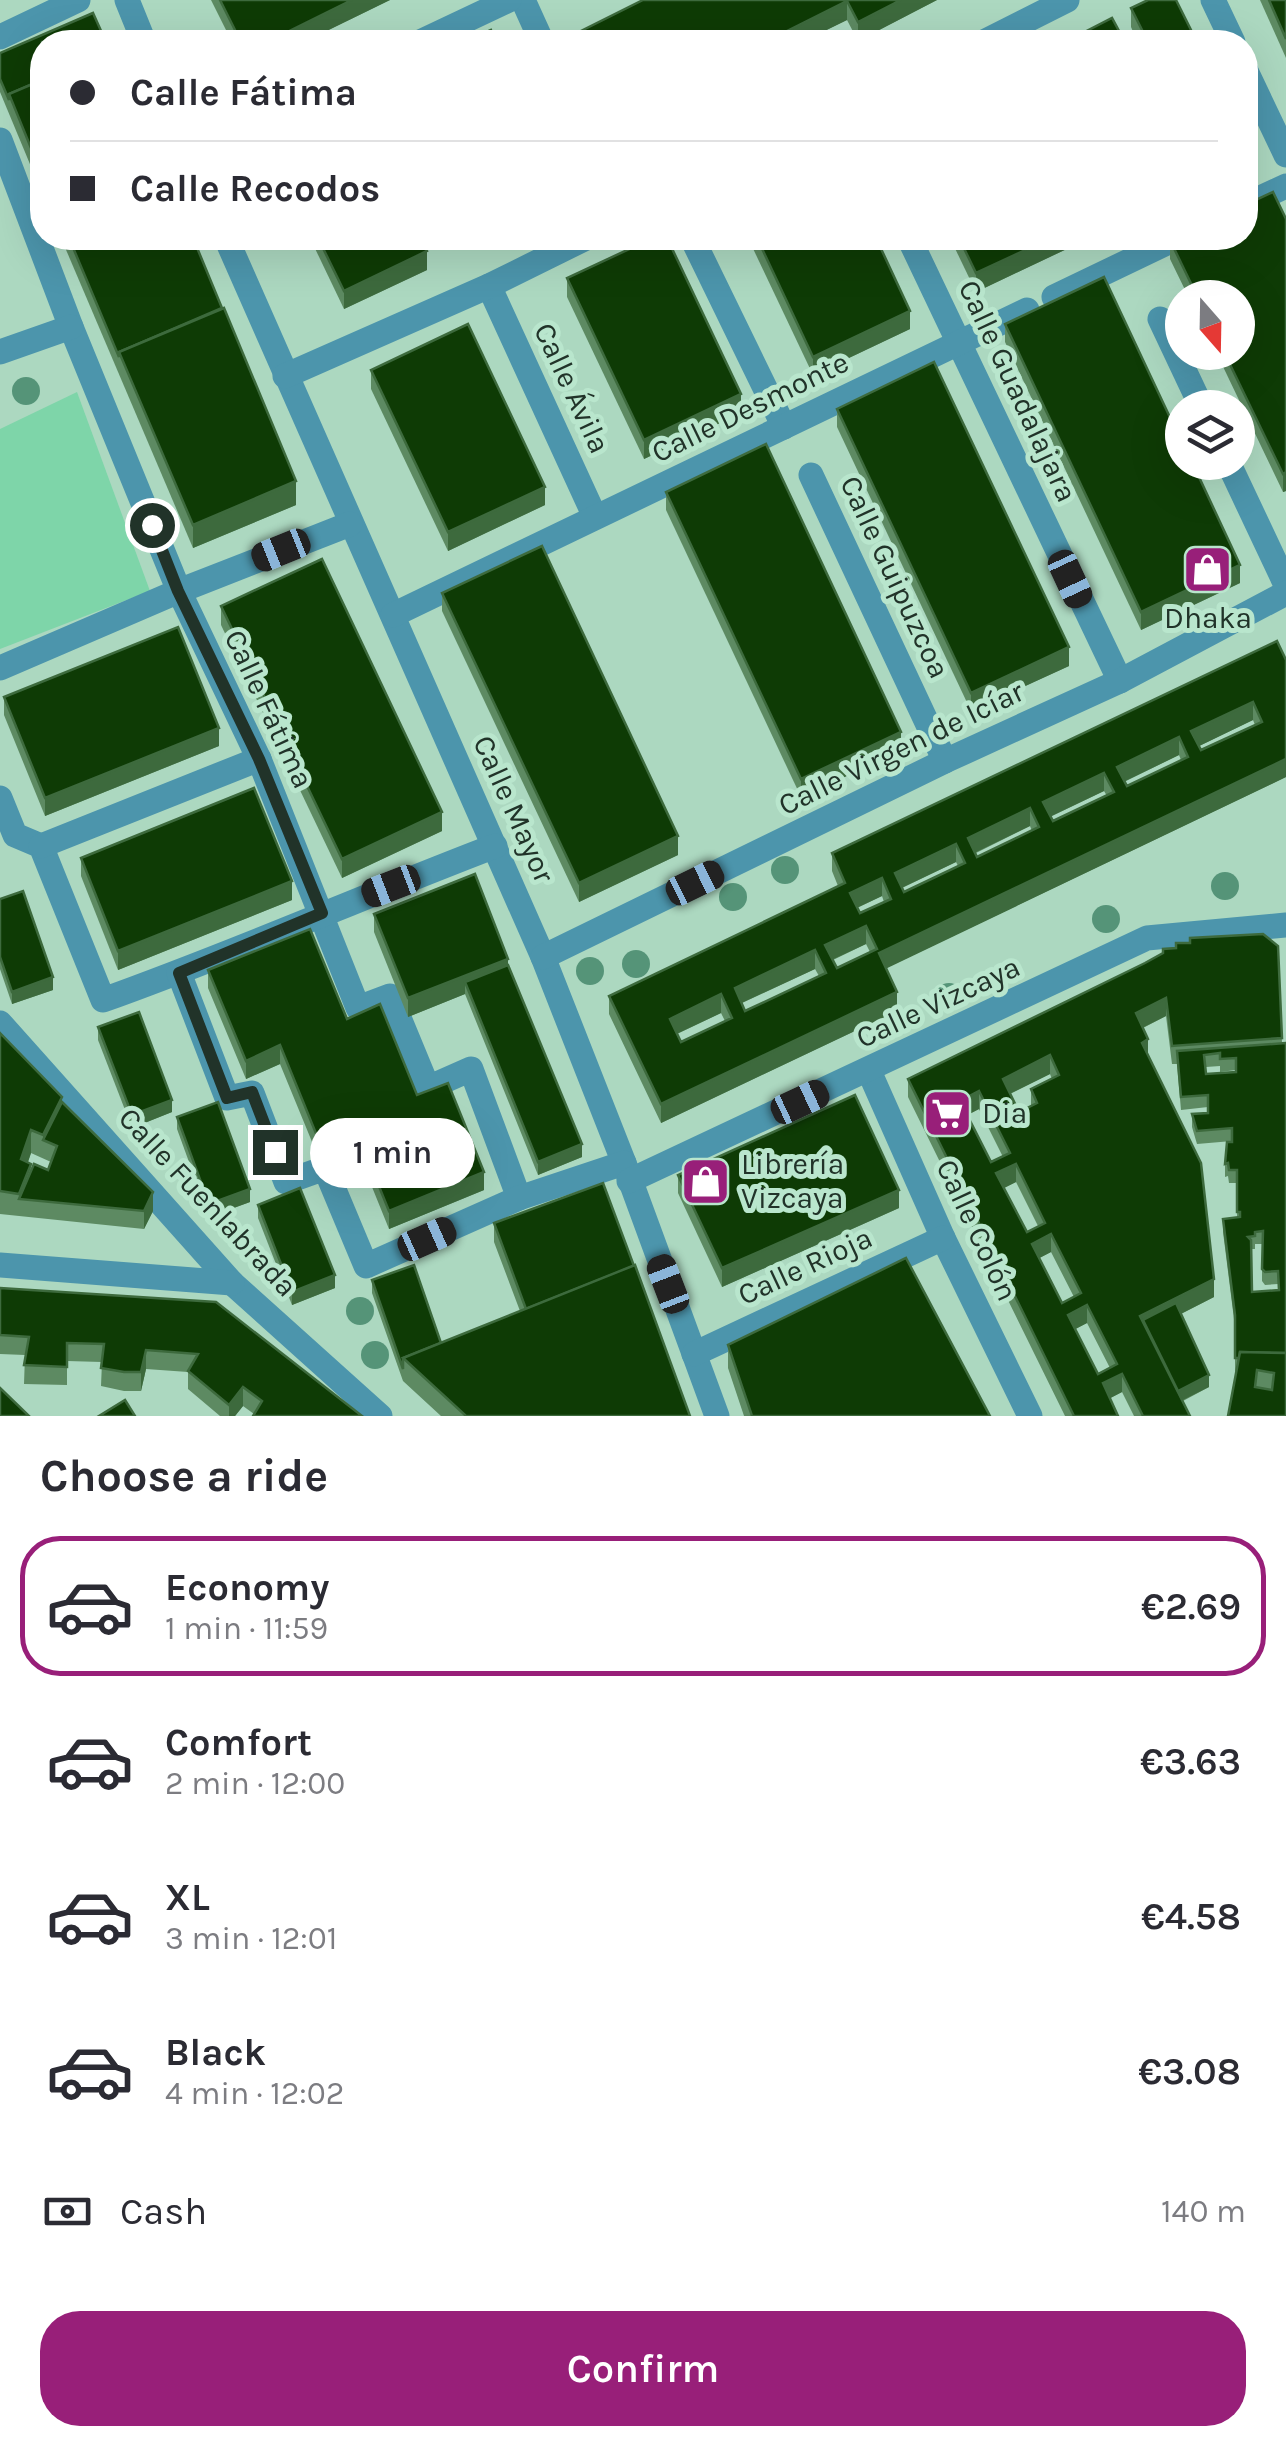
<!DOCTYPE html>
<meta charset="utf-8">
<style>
:root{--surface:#fff;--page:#f2f2f3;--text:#2b2b33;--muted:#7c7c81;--line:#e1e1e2;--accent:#981f79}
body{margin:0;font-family:Karla,sans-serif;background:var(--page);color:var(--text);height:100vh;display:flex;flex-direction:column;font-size:38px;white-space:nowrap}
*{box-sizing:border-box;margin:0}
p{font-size:32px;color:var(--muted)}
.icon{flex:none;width:55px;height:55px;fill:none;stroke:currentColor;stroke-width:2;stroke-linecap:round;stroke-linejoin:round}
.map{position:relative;height:1416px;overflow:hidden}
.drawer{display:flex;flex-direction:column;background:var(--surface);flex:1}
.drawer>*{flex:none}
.top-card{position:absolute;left:30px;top:30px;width:1228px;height:220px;border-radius:40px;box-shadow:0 10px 40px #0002;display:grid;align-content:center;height:220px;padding:0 40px;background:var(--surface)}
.needle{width:65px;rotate:160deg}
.fabs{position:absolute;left:1165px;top:280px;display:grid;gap:20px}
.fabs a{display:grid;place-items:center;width:90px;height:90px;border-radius:50%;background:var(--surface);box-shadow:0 10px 40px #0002;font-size:50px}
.end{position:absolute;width:45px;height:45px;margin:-22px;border:12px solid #213329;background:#fff;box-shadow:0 0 0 5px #fff}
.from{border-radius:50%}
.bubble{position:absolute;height:70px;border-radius:35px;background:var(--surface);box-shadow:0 10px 40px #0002;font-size:32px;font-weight:600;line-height:70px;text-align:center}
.car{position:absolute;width:30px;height:60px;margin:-30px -15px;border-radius:12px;box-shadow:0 0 8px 2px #0007;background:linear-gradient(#222 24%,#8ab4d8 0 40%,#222 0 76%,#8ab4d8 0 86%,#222 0)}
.top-card b{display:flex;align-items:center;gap:35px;height:95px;font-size:38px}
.top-card b+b{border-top:2px solid var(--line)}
.top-card i{width:25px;height:25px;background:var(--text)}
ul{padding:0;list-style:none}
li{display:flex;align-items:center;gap:30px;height:140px;margin:0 20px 15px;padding:0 20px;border:5px solid transparent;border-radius:40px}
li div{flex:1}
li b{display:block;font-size:38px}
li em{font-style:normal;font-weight:600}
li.active{border-color:var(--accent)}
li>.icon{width:90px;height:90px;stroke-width:1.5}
h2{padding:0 40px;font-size:45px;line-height:120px}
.pay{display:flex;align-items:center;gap:25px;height:110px;padding:0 40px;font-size:38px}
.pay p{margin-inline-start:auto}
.action{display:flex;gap:20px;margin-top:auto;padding:20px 40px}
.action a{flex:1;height:115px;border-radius:40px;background:var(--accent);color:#fff;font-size:40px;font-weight:600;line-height:115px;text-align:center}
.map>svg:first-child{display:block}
.park{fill:#7ed5a9}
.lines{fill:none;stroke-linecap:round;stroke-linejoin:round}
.minor{stroke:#4c95ac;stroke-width:25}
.tree{fill:#559478}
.wall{fill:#5d8a62;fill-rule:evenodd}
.shaded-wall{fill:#3d6a3d}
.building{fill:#0e3b05;stroke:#3d6a3d;stroke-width:2.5;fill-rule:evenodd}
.route{stroke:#213329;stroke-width:12}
.labels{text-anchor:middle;stroke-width:10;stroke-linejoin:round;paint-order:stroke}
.street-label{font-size:30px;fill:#213329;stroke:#b9e6cd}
.poi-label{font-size:30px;fill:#213329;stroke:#b9e6cd;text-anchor:start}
</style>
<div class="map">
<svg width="1286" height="1416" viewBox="0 0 1286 1416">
<rect width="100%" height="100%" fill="#acd8c0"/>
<!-- park -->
<polygon class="park" points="77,392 150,591 0,649 0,429"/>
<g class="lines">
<!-- minor -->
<g class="minor">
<polyline points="127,0 144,42"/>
<polyline points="523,0 542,42"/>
<polyline points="1213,0 1233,42"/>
<polyline points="0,37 78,0"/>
<polyline points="420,42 509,0"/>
<polyline points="984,42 1067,0"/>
<polyline points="1245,69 1286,155"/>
<polyline points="0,140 71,327 179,591 259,759 358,1008 390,996 428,1088 471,1069 519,1198"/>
<polyline points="1245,205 1286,186"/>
<polyline points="226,238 543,957 624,1163 717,1416"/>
<polyline points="692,238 784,427"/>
<polyline points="909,238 1120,681"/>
<polyline points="489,286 595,517"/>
<polyline points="1054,297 1177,238"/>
<polyline points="1160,319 1202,408"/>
<polyline points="0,352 71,327"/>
<polyline points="285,376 489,286 586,238"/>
<polyline points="1228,462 1286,585"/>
<polyline points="811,475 945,761"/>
<polyline points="393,615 1027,310"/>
<polyline points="0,668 179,591 350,524"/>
<path d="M0,798L15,835L41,846L103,1000C235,953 364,896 495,846"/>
<polyline points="41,846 259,759"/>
<polyline points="543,957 945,761 1120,681 1286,593"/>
<polyline points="179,973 227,1098 252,1093 286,1182 325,1168 366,1266 519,1198 624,1163"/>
<polyline points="0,1023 232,1283 380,1416"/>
<polyline points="869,1071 943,1238 1030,1416"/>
<polyline points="629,1181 1147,938 1286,925"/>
<polyline points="0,1265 232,1283"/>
<polyline points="694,1354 943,1238"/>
</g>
</g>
<!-- trees -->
<g class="tree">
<circle cx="26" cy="391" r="14"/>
<circle cx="785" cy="870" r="14"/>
<circle cx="1225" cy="886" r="14"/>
<circle cx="733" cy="897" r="14"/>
<circle cx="1106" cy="919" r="14"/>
<circle cx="636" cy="964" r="14"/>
<circle cx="590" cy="971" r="14"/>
<circle cx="949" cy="997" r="14"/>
<circle cx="360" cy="1311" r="14"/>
<circle cx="375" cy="1355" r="14"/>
</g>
<!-- wall -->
<g class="wall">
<polygon points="211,0 390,0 304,42 232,42"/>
<polygon points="643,0 937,0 858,41 847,20 802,42 573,42 573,35"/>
<polygon points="1260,0 1286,0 1286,58"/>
<polygon points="1131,8 1197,42 1073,42 1073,38 1125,42 1135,36 1131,27"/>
<polygon points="42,42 42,193 0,92 0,53"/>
<polygon points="1286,219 1286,491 1283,492 1216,352 1238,352 1238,298 1189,298 1170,259 1170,240"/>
<polygon points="61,238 193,238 296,505 193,548"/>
<polygon points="310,238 421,238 427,270 344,309"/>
<polygon points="748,238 876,238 910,329 813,375"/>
<polygon points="950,238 1073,238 1073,246 976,292"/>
<polygon points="567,278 741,413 644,459 567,297"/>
<polygon points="1005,324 1240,583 1141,630 1005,342"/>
<polygon points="371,370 545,505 448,551 371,389"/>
<polygon points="837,409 1069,666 971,711 837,427"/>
<polygon points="666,492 901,751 801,797 666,510"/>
<polygon points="442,593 678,855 579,902 442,611"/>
<polygon points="221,606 442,831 342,878 221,625"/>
<path d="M1286,660V777L886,968L897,1011L661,1123L609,1014V996L838,886L832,871V853ZM1253,720L1255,725L1201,750L1199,746ZM1179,755L1181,760L1127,786L1124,782ZM1104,791L1107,796L1053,821L1050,817ZM1030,826L1032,831L977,857L976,853ZM956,862L958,866L904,892L902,888ZM882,896L884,902L860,913L857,908ZM866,944L870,952L837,968L833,960ZM815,969L819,976L745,1011L742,1003ZM721,1013L725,1021L681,1042L677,1034Z"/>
<polygon points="4,697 219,746 45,816 4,715"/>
<polygon points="81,858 292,900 118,970 81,876"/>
<polygon points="0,899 53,990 12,1004 0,969"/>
<polygon points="374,914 508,965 582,1157 538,1175 465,994 408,1017 374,932"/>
<path d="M1190,943L1278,946L1282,1043L1286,1416L1235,1371V1327L1223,1232V1219L1237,1218V1183H1229L1228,1176L1225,1177V1164L1232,1141L1197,1144L1192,1127V1114L1208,1113V1107L1181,1110L1177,1064H1172L1166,1016L1143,1028L1148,1055L1214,1297L1181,1314L1209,1387L1183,1401L1190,1416H1134L1122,1392L1110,1398L1118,1416H1065L908,1097V1079L1176,948ZM1220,1066V1072L1236,1070V1072L1206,1074V1067ZM1050,1074L1052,1079L1031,1089V1106L1019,1112L1010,1094ZM979,1109L1003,1157L991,1162L967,1115ZM1016,1182L1038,1226L1027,1232L1004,1188ZM1255,1244H1262V1281L1265,1285L1278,1284V1290L1252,1292L1251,1249H1255ZM1051,1252L1074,1297L1062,1303L1039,1258ZM1087,1323L1110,1368L1098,1374L1075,1329Z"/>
<polygon points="208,970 347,1019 417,1095 484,1190 389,1229 353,1140 317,1154 280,1064 246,1079 208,988"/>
<polygon points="98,1027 172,1112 132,1128 98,1040"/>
<path d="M0,1033L62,1102L153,1211L144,1229L0,1214ZM31,1153L51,1162L48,1170L31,1169L28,1162Z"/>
<polygon points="177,1117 250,1202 209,1217 177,1129"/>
<polygon points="678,1175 899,1208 722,1287 678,1193"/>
<polygon points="258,1205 335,1288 292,1305 258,1218"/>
<polygon points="494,1223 690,1416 441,1416 403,1381 372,1293 372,1280 441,1343 520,1311 494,1242"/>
<polygon points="0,1288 216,1302 362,1416 254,1414 243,1406 235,1416 220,1416 188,1389 188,1372 146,1369 141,1391 124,1391 101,1386 102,1362 67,1361 67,1385 24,1384 25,1355 0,1354"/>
<polygon points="728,1345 990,1416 744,1416 728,1368"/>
</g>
<!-- shaded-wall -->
<g class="shaded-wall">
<polygon points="352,0 390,0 304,42 267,42"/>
<polygon points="901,0 937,0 858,41 858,22"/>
<polygon points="847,1 847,20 802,42 765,42"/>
<polygon points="1251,150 1251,169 1245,172 1245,153"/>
<polygon points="1051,238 1073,238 1073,246 976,292 976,273"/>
<polygon points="427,251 427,270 344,309 344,291"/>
<polygon points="910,311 910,329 813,375 813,357"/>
<polygon points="741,394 741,413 644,459 644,440"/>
<polygon points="1286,472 1286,491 1283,492 1283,474"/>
<polygon points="296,481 296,505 193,548 193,525"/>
<polygon points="545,487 545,505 448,551 448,532"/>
<polygon points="1240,565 1240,583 1141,630 1141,612"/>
<polygon points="1069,647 1069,666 971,711 971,693"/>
<polygon points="1253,702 1253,720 1191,750 1191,731"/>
<polygon points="219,728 219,746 45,816 45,798"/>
<polygon points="901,732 901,751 801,797 801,779"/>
<polygon points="1179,737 1179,755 1117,785 1117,767"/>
<polygon points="1286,759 1286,777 879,972 879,953"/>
<polygon points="1104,773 1104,791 1043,820 1043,802"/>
<polygon points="1030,808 1030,826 968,856 968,838"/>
<polygon points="442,812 442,831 342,878 342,859"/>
<polygon points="678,836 678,855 579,902 579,883"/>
<polygon points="956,844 956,862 895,891 895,873"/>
<polygon points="882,878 882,896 850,911 850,893"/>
<polygon points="292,881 292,900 118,970 118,951"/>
<polygon points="866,926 866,944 825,963 825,945"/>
<polygon points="815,950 815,969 735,1006 735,988"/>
<polygon points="508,959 508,977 465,982 465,994 408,1017 408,998"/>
<polygon points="53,977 53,990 12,1004 12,992"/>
<polygon points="897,992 897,1011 661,1123 661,1104"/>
<polygon points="721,994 721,1013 670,1037 670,1019"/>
<polygon points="1166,998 1166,1016 1136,1031 1136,1013"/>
<polygon points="1148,1039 1148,1058 1142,1043"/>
<polygon points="280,1045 280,1064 246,1079 246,1061"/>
<polygon points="1050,1055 1050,1074 1003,1097 1003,1079"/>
<polygon points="979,1091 979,1109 960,1119 960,1101"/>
<polygon points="62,1097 62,1120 43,1140 43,1135"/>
<polygon points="172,1100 172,1112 132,1128 132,1115"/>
<polygon points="353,1122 353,1140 317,1154 317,1136"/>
<polygon points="31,1130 31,1153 21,1182 21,1159"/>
<polygon points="582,1144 582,1157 538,1175 538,1162"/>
<polygon points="1016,1164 1016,1182 996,1192 996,1173"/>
<polygon points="484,1172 484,1190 389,1229 389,1211"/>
<polygon points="250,1189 250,1202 209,1217 209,1204"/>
<polygon points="899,1190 899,1208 722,1287 722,1268"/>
<polygon points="153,1192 153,1211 144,1229 144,1211"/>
<polygon points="1051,1234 1051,1252 1032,1262 1032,1244"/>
<polygon points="335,1275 335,1288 292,1305 292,1292"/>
<polygon points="1214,1279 1214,1297 1145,1332 1140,1316"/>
<polygon points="1087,1305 1087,1323 1068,1333 1068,1315"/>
<polygon points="146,1350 146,1369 141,1391 141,1372"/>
<polygon points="1122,1374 1122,1392 1103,1402 1103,1383"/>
<polygon points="1209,1375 1209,1387 1175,1404 1175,1392"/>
<polygon points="243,1387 243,1406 235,1416 229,1416 229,1405"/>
</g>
<!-- building -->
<g class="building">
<polygon points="220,0 352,0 267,42 241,42"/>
<polygon points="643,0 901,0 858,22 847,1 765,42 577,42 573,35"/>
<polygon points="1148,0 1176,0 1197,42 1075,42 1073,38 1112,18 1125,42 1143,32 1131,8"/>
<polygon points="1269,0 1286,0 1286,39"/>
<polygon points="93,13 106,42 42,42 42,80 9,94 9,100 0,79 0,53"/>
<polygon points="491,30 497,42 465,42"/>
<polygon points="42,80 42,175 9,94"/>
<polygon points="1245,138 1251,150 1245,153"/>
<polygon points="1273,192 1286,219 1286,472 1283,474 1224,352 1238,352 1238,298 1198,298 1170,240 1176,238 1245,238 1245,205"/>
<polygon points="69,238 193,238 222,308 119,352 119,357"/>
<polygon points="318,238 421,238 427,251 344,291"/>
<polygon points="653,238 667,238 741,394 644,440 567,278"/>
<polygon points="757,238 876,238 910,311 813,357"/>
<polygon points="959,238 1051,238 976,273"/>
<polygon points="1104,277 1182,443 1182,462 1192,462 1240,565 1141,612 1005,324"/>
<polygon points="224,308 296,481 193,525 119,352"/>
<polygon points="468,324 545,487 448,532 371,370"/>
<polygon points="934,362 1069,647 971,693 837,409"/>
<polygon points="766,444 901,732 801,779 666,492"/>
<polygon points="542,546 678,836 579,883 442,593"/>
<polygon points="322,559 442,812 342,859 221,606"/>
<polygon points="178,627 219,728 45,798 4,697"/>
<path d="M1277,641L1286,660V759L879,953L897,992L661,1104L609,996L845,883L832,853ZM1253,702L1262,722L1201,750L1191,731ZM1179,737L1188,757L1127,786L1117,767ZM1104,773L1114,792L1053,821L1043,802ZM1030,808L1039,827L977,857L968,838ZM956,844L965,863L904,892L895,873ZM882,878L891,899L860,913L850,893ZM866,926L877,949L837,968L825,945ZM815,950L826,973L745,1011L735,988ZM721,994L732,1018L681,1042L670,1019Z"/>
<polygon points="254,788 292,881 118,951 81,858"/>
<polygon points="475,874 508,959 408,998 374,914"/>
<polygon points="23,891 53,977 12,992 0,957 0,899"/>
<polygon points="310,929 347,1019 380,1004 417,1095 448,1083 484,1172 389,1211 353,1122 317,1136 280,1045 246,1061 208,970"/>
<path d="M1263,934L1278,946L1282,1038L1172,1046L1166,998L1136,1013L1148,1039L1142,1043L1201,1163L1214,1279L1140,1316L1190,1416H1143L1122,1374L1103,1383L1118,1416H1074L908,1079L1145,963L1163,953V949L1176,948V943H1190V938ZM1050,1055L1059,1075L1031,1089L1037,1103L1019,1112L1003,1079ZM979,1091L1010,1153L991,1162L960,1101ZM1016,1164L1045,1223L1027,1232L996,1173ZM1051,1234L1081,1293L1062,1303L1032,1244ZM1087,1305L1117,1364L1098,1374L1068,1315Z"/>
<polygon points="508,965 582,1144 538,1162 465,982"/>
<polygon points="139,1012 172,1100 132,1115 98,1027"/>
<polygon points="0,1033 62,1097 43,1135 31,1130 21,1159 31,1164 19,1194 0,1191"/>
<path d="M1286,1043V1353L1240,1352L1239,1358H1235V1315L1223,1219L1240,1217V1212H1237V1170H1229L1228,1163L1225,1164L1227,1142H1232V1128L1197,1131L1192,1114L1208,1113V1095L1181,1097L1177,1051ZM1220,1053V1059L1236,1058V1072L1206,1074L1204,1055ZM1263,1231L1262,1269L1265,1272L1278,1271L1279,1290L1252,1292L1251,1240L1248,1237L1255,1236V1232Z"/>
<polygon points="855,1095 899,1190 722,1268 678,1175"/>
<polygon points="62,1102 153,1192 144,1211 19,1199 34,1164 48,1170 57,1146 43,1140"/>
<polygon points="218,1102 250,1189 209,1204 177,1117"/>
<polygon points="603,1183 634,1266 526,1309 494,1223"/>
<polygon points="300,1188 335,1275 292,1292 258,1205"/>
<polygon points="906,1258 990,1416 752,1416 728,1345"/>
<polygon points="414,1265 441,1343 403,1358 403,1369 372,1280"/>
<polygon points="635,1265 690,1416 466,1416 403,1358"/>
<polygon points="0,1288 216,1302 362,1416 253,1416 262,1401 243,1387 229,1405 188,1371 198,1354 146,1350 141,1372 124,1372 101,1368 104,1344 67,1343 67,1367 24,1365 29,1337 0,1335"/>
<polygon points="1176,1303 1209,1375 1178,1391 1143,1320"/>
<path d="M1240,1352L1286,1353V1416H1228ZM1257,1370L1274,1373L1272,1390L1255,1387Z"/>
<polygon points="0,1388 29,1416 0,1416"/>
<polygon points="125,1400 135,1416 99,1416"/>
</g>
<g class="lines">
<!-- route -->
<polyline class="route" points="152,525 178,591 259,759 322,913 179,973 227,1098 252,1092 275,1152"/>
</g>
<!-- icons -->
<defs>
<symbol id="shop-square" viewBox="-11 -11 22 22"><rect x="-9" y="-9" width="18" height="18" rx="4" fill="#981f79" stroke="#b9e6cd"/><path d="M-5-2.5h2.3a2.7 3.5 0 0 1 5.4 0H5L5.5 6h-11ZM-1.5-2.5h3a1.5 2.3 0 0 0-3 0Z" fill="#fff"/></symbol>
<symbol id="supermarket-square" viewBox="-11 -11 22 22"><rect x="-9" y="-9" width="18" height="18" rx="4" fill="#981f79" stroke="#b9e6cd"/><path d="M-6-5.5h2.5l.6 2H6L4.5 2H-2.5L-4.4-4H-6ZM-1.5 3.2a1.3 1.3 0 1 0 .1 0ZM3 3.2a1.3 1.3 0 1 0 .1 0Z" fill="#fff"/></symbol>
</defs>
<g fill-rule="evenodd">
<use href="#shop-square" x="1180" y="542" width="55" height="55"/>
<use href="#supermarket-square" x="920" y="1086" width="55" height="55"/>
<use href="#shop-square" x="678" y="1154" width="55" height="55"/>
</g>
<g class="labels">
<!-- street labels -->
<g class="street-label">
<text transform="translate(572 388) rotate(65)" y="10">Calle Ávila</text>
<text transform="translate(1018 391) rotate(65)" y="10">Calle Guadalajara</text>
<text transform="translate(750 407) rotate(-26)" y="10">Calle Desmonte</text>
<text transform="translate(895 577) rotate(65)" y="10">Calle Guipuzcoa</text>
<text transform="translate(269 709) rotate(65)" y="10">Calle Fátima</text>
<text transform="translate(901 748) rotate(-26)" y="10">Calle Virgen de Icíar</text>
<text transform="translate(514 809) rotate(66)" y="10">Calle Mayor</text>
<text transform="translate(938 1002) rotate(-25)" y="10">Calle Vizcaya</text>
<text transform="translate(208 1202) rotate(47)" y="10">Calle Fuenlabrada</text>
<text transform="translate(977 1230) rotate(65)" y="10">Calle Colón</text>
<text transform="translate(805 1266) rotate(-25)" y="10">Calle Rioja</text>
</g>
<!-- poi labels -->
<g class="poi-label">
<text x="1208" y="628" text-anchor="middle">Dhaka</text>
<text x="982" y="1123">Dia</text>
<text x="741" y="1174">Librería<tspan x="741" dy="34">Vizcaya</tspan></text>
</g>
</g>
</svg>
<div class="fabs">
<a><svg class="needle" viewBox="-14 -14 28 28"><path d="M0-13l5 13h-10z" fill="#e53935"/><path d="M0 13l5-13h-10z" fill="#7c7c81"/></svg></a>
<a><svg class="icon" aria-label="layers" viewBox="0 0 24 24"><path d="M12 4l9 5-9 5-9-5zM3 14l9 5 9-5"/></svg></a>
</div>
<i class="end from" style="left:152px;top:525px"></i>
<i class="end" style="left:275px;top:1152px"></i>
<div class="bubble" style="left:310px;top:1118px;width:165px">1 min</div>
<i class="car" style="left:281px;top:550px;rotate:248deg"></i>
<i class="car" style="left:1070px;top:579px;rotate:155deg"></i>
<i class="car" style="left:695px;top:883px;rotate:64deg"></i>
<i class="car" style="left:391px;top:886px;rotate:249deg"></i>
<i class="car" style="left:800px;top:1102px;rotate:65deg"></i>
<i class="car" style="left:427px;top:1239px;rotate:66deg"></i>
<i class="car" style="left:668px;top:1284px;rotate:339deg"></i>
<div class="top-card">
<b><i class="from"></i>Calle Fátima</b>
<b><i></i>Calle Recodos</b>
</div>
</div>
<section class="drawer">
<h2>Choose a ride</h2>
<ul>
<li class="active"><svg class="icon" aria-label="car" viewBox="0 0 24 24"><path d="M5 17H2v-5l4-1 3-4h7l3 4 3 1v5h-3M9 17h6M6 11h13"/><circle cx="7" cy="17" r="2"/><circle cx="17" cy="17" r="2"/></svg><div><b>Economy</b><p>1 min · 11:59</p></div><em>€2.69</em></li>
<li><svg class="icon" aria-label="car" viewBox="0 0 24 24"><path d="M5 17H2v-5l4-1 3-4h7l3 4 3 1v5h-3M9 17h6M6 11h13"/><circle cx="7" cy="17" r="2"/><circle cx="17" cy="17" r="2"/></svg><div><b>Comfort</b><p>2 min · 12:00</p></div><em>€3.63</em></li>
<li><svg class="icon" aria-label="car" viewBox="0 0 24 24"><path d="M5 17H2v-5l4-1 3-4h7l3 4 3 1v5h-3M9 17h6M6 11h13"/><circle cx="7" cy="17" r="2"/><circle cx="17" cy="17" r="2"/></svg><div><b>XL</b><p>3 min · 12:01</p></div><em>€4.58</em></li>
<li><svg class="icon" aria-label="car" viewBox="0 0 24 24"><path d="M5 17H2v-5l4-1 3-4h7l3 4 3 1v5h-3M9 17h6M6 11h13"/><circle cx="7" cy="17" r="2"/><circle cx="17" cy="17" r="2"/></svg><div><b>Black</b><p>4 min · 12:02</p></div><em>€3.08</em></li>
</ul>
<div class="pay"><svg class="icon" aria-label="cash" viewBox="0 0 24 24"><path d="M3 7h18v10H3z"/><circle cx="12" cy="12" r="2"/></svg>Cash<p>140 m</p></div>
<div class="action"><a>Confirm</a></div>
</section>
